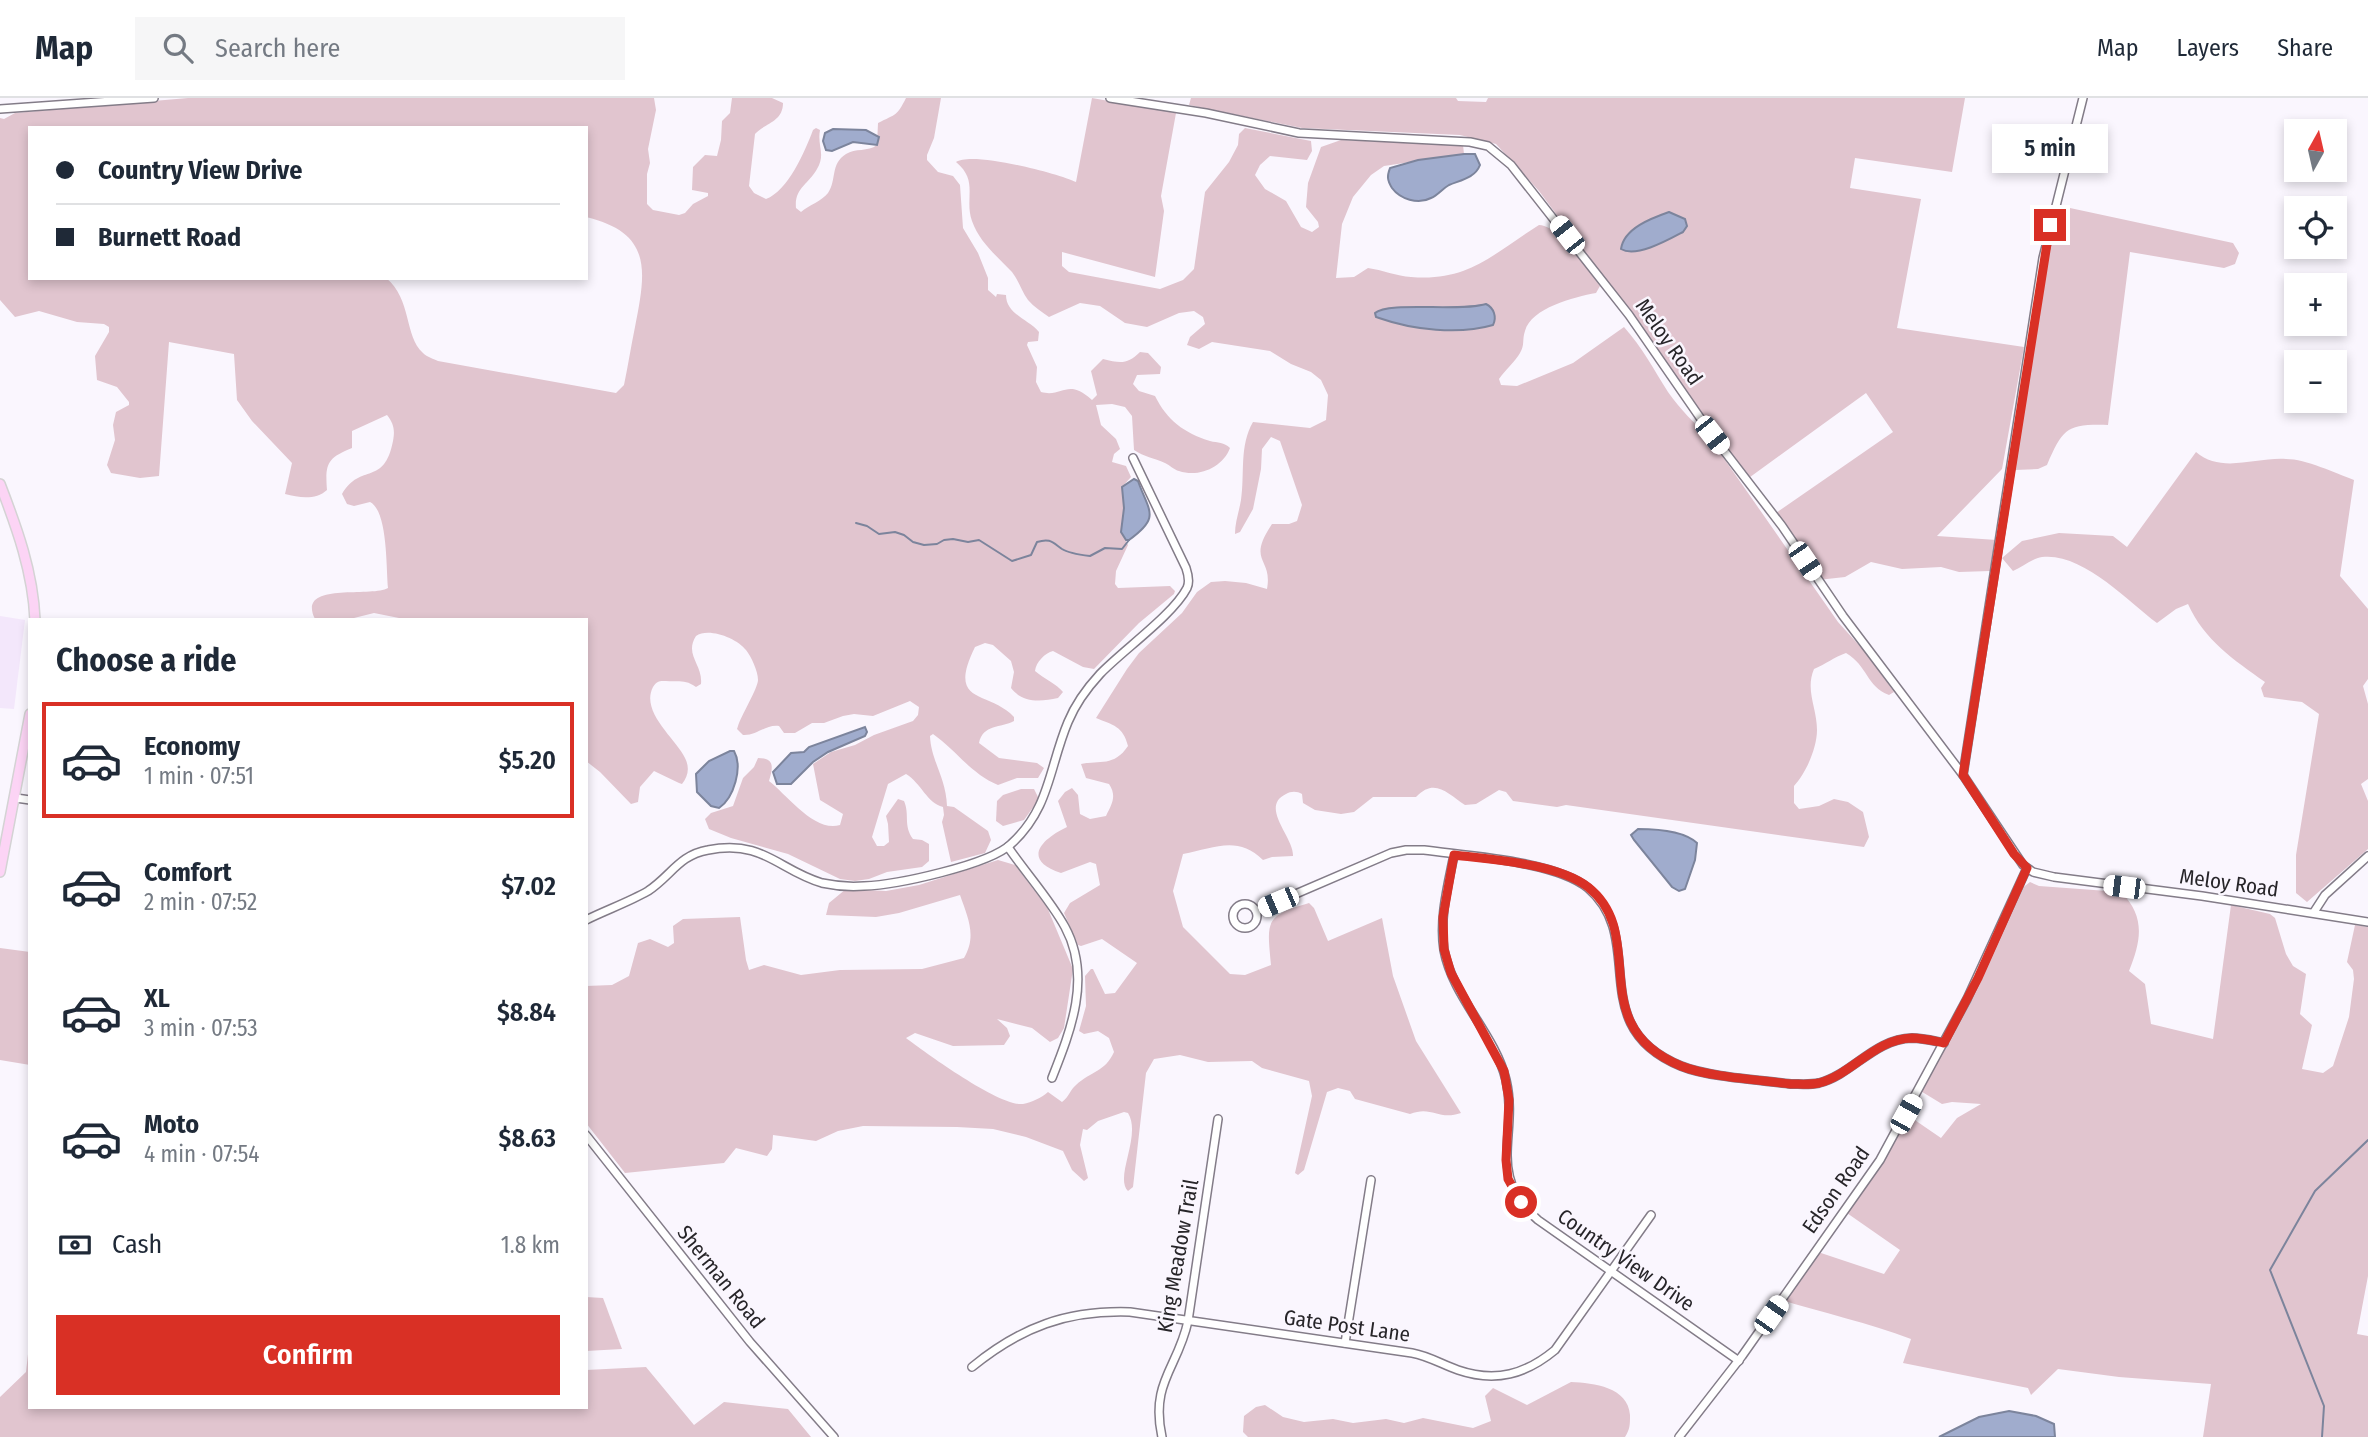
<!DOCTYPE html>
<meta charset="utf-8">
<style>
:root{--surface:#fff;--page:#f6f6f7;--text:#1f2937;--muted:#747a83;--line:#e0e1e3;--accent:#d93025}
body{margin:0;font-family:"Fira Sans Condensed",sans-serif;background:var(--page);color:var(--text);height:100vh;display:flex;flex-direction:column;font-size:26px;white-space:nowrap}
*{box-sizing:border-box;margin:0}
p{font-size:23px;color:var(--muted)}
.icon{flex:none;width:38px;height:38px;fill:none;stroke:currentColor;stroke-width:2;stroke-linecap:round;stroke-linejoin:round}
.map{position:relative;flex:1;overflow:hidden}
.details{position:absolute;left:28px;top:520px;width:560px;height:791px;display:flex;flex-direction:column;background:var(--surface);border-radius:0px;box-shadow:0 4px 10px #0003}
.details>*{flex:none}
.banner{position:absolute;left:28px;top:28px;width:560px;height:154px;border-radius:0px;box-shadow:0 4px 10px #0003;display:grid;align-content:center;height:154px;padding:0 28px;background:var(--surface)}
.needle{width:46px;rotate:8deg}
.controls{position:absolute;left:2284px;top:21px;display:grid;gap:14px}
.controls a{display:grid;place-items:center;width:63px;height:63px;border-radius:0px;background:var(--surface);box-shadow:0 4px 10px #0003;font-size:35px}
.end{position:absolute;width:32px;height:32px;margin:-16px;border:9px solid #d93025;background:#fff;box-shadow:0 0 0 4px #fff}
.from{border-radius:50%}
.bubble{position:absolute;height:49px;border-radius:0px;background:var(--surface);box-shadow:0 4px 10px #0003;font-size:23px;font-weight:600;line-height:49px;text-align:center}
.car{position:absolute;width:21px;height:42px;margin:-21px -10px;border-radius:9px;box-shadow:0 0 5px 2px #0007;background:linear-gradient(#fff 24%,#345 0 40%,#fff 0 76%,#345 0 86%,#fff 0)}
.banner b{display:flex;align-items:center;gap:24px;height:66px;font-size:26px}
.banner b+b{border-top:2px solid var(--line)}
.banner i{width:18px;height:18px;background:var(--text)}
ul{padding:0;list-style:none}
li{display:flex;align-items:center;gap:21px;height:116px;margin:0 14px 10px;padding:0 14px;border:4px solid transparent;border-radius:0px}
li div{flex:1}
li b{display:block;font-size:26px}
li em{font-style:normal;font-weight:600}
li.active{border-color:var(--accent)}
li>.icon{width:63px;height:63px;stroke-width:1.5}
h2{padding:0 28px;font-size:32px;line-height:84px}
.pay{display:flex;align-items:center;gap:18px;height:77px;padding:0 28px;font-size:26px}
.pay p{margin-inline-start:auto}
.cta{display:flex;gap:14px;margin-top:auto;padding:14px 28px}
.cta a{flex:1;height:80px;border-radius:0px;background:var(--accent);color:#fff;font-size:28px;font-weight:600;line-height:80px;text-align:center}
header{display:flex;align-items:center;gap:42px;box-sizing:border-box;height:98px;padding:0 35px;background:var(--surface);border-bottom:2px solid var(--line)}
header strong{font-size:33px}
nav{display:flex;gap:38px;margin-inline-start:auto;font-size:24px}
.search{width:490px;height:63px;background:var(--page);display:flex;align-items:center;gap:18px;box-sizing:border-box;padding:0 24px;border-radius:0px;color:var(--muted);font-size:26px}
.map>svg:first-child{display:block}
.built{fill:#f3e7fb}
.green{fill:#e1c5cf;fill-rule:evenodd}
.water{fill:#a0accd;stroke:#7c849c;stroke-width:2}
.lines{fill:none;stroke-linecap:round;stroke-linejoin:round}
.stream{stroke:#7c849c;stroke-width:2}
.minor-casing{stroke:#837c88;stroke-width:10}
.major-casing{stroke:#d4d3d4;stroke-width:12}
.minor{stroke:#fff;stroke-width:7}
.major{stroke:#fcd4f5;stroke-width:9}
.route{stroke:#d93025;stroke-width:9}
.labels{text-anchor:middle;stroke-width:5;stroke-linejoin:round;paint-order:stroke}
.street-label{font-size:21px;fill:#272529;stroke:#faf6fe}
</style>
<header>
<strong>Map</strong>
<div class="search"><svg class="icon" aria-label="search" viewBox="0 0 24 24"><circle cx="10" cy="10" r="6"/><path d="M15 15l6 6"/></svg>Search here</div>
<nav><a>Map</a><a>Layers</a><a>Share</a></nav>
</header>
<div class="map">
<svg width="2368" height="1339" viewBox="0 0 2368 1339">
<rect width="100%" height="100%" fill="#faf6fe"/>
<!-- built -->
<polygon class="built" points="0,518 25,522 14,611 0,610"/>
<!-- green -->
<g class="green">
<path d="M188,0H654L656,12L648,51L650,65L647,76V106L653,112L679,117L685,115L693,106L708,98V95L692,92L693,69L705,57L717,58L721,42L722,23L730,15L732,0H772L783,5C783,24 765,25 755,36L749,88L754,95L766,101C788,93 805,53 813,32L816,30L820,32C817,48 826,56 817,71C809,86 794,90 796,110L801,114C809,107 822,103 828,95C837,82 830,66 846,56C855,50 868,54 877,47L878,25C896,16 897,18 906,0H941L934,40L927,57V62L938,74L953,78L960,87L963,130L978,155L988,180V192L996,199L997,196L1006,197C1006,216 1028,221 1039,234L1038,243L1028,244L1027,247L1037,269L1036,284L1041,294C1063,300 1067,279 1092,302L1097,297L1091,273L1103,261C1120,265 1127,267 1140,254L1148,255L1161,269L1160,276L1137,277L1133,286L1139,293L1155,298C1167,322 1184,335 1210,343C1218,345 1224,344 1230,350C1223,369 1199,380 1179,373C1174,372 1170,367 1165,365C1154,360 1144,359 1134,352L1132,318L1125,309L1112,306L1096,307L1101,327L1116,341L1120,351L1114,356L1112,364L1126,368L1131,379L1122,389L1124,410L1121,434L1128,447L1116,473L1115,486L1118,490L1170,488L1175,493L1174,496L1139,525L1094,571L1083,569L1053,553C1045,555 1036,564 1035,573C1044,581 1057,586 1063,594L1058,600C1040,604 1023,605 1011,590L1014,574L1011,563L993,547L985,545L975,549C946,608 989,592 1014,619V623C1001,630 983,626 979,645L999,660L1037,665L1044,670L1038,680H1017L998,687C971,676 956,652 933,636L930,638C931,663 946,679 947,708L954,709L988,733L991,742L985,755L951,764L942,724L944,717L943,709C927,705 921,685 906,676L888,686L872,739L877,748H884L889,744L888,726L886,718L898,701L904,703C910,717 903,727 913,741L922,742L929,746V763L922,769L887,774L869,781L855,783L840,781L788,756L731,740L709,731L705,721L711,715L733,708L743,680L754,669L758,660C775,660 773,669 769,683C787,697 815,735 840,727L843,716L820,702L813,666L831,654L855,647L874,637L913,623L918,617L919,609L910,603L873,618L854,616L843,618L824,625H812L795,635H784L779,628C766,626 756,638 743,637L737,631L738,628C741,618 758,590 758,582C758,573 751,558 746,552C737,540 708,529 696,538C684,557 703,566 701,586L696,589C685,581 679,584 666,583C659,583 657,583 653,589C640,614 676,641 685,660C690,670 688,678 682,686L679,685L654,673L640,689L638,704L631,706L600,674L586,663V522H409L374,515L350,521H315C296,483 370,500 388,490C386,470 388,413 370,404L354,408L347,406L342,396C361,364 384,389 393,343C395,332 394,326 387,317L352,333V350C327,360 325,366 327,392C316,402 300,400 285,396L292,365L252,323L237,302L234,256L169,244L159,378L140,380L111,375L107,367L115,342L113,327L116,314L129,307V304L117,289L97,282L95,258L109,234V229L104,226L77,224L39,213L15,219L0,202V20L4,21L15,15ZM30,30H586V119C653,135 646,173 635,229C631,248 628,268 624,287L616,295L438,263C434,261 427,259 423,255C404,238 412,201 386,180H30Z"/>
<path d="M1092,0L1176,15L1161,98L1164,113L1155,179L1062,154V168L1069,174L1160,191L1183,182L1194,171L1205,94L1229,64L1238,47L1239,36L1245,30L1311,43L1312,53L1307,62L1270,58L1260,67L1255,77L1265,91L1286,103L1301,129L1312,134L1319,129L1318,124L1306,109L1308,85L1321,49L1341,42L1463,47L1464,56L1384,68L1371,77L1353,99L1342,126L1336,180L1354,179L1368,170C1382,172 1397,178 1411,179C1469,184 1494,155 1539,127C1563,129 1586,170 1600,188L1596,195C1574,199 1531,210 1525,233C1522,241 1525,247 1520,255C1515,264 1505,272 1499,281L1501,287L1517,288L1573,265L1624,229C1642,249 1654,272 1668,294C1680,311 1694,325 1709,339L1838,524L1867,556L1894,594L1889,597C1866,588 1868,568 1846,555C1834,559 1826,566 1814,571C1805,592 1817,610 1817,632C1817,650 1806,675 1794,688V705L1799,711L1819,708L1834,701L1848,704L1863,714L1869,739L1864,749L1566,707L1557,709L1513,703L1506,694L1499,692L1476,706L1465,707C1448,696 1435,679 1416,699H1373L1354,714L1341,716L1315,712L1303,705L1302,696C1297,693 1291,693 1286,696C1259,709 1294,739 1293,758L1272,759L1263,762C1238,737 1214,750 1183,756L1173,793L1183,829L1230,876L1245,877L1271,867C1267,823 1264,818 1309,805L1314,810L1328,843L1382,820L1393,878L1416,943L1461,1015C1438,1023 1432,1007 1410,1016L1355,1001L1350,993L1338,990L1327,994L1304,1072L1298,1077L1295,1075L1312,998L1309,983L1262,970L1252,963L1208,964L1180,957L1154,961L1146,975L1133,1089L1128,1093C1114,1079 1142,1038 1128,1015L1124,1014L1098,1023L1087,1032L1083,1031L1080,1047L1088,1080L1084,1083L1072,1072L1063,1053L1026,1039L993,1031L957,1029L863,1028L838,1033L816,1043L773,1037L772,1051L767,1058L736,1050L724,1065L625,1075L586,1025V888L612,887L629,878L638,845L650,841L668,849L674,845L673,828L683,821L740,819L746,862L749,872L764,867L801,877L840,872L922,871L964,860C977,838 968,820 960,797L899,815L876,819L826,817L829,805L846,791L886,793L919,787L998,762L1015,767L1047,809L1073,871L1064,930L1058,940L1050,944L1032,930L997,921L1007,930L1010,938L1004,947L953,948L915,935L906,940C926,955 1000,1009 1023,1006C1032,1004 1041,1000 1048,994L1062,1004C1069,999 1070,992 1076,987C1091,973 1105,974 1114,954L1109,940L1098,933L1084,936L1079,933L1086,908L1085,878L1091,871H1093L1105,896L1115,895L1137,865L1102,841L1081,848L1078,847L1064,815L1070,805L1100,787L1096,766L1090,764L1061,775C1022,762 1040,742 1067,729L1058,703L1065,694L1072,690L1078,697L1080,716L1090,721L1106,718C1112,706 1117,698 1109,686L1086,680L1081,666C1100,662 1114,669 1128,648C1123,628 1113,627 1096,620L1127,571L1139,555L1182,515L1197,494L1211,484L1225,483L1246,485L1267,491C1273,459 1246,465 1272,426H1289L1297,423L1302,407L1280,343L1271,339L1262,351L1261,371L1253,411L1240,434L1235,436C1235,424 1239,414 1241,402C1245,376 1239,348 1253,324L1310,330L1326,322L1328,297L1321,282L1311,274L1291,266L1270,253L1212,244L1199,251L1187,247L1190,239L1205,226L1203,219L1194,213L1179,215L1147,229L1125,225L1100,208L1080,205L1049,219C1042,214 1034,209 1028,202C1022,194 1019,183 1012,174C997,158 980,145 972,123C964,100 979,83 956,64C972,53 1057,75 1076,84ZM1486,206L1490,208L1493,227C1457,238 1411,231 1376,219L1375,216L1378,212L1411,209L1473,210Z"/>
<polygon points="1191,0 1456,0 1458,3 1486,4 1488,0 1965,0 1952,74 1855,60 1850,90 1921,101 1897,230 2024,249 2002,371 1937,438 1997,442 1990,473 1959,474 1941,469 1902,471 1871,464 1845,479 1818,482 1773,417 1893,334 1866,295 1746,382 1567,137 1568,132 1539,93 1496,46 1460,37 1302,30 1189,7"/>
<path d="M2056,107L2233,145L2239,155L2235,166L2224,170L2130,154L2108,327C2067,326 2063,330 2047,367L2038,371L2015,372L2011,367L2043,160Z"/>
<path d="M2196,354C2221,376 2256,359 2286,361C2306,361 2335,375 2354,382L2340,478L2368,511V581L2363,588L2368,606V681L2361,686L2368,703V751L2307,804L2296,795V757L2319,616L2302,604L2264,599L2261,590L2265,584C2234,562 2204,542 2188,506L2176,511L2157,525C2128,503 2082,454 2042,459C2033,460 2022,469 2013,473L2002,460L2022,443L2059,435L2113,438L2127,449Z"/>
<polygon points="1021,691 1034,691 1039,701 1024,722 1003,728 996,723 997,703 1003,697"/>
<path d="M2030,784L2039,788L2121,794C2146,819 2141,843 2129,873L2145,886L2151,926L2213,941L2231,807L2270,816L2275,820L2286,856L2293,868L2306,876L2300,916L2312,927L2302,971L2323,975L2333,968L2349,919L2354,881L2353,872L2347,864L2355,827L2368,829V1178L2357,1236L2368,1238V1339H2203L2211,1286L2119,1279L2058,1271L2031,1297L2028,1290L1903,1265L1911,1241C1869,1225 1824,1215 1781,1202L1815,1153L1884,1176L1900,1152L1844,1113L1906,1016L1941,1040L1957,1020L1981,1006L1952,1004L1942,1006L1919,992L2021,791Z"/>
<polygon points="0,850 30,854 30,967 0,962"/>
<polygon points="586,1199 603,1200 622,1251 586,1253"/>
<polygon points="30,1238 30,1309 586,1309 586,1272 646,1269 694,1327 724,1304 788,1311 811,1339 0,1339 0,1299 26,1274"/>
<path d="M1571,1284C1594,1285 1628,1289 1630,1317C1630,1327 1630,1331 1625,1339H1248L1243,1334L1244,1318L1256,1309L1265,1307L1283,1319L1304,1324L1333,1321L1353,1325L1386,1321L1404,1325L1423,1320L1473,1330L1491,1323L1485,1298L1493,1290L1527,1307Z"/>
</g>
<!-- water -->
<g class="water">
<polygon points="833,31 866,32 879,39 877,47 853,44 832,53 826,52 823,43 825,35"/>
<path d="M1464,56H1475L1480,67C1475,80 1461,82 1449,87C1442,91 1438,97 1431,100C1418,107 1400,101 1392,90C1387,82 1387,78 1390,70L1418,62Z"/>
<path d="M1669,114L1685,121L1687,128L1683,134C1668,142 1636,160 1621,151C1624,130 1652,120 1669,114Z"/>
<path d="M1486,206C1494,210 1497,219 1493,227C1459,237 1413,232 1379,220L1376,219L1375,215C1388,203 1460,214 1486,206Z"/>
<path d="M1134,381L1138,383C1149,414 1161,419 1129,442H1126L1121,434L1124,410L1122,389Z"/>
<polygon points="865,629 867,634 865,638 828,654 813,664 791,686 777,686 773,674 791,655 804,654 809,649"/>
<path d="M730,653H734C743,669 734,700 719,710L711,708L697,694L696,676L709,663Z"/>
<path d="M1638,731C1655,731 1684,733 1697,745L1695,762L1685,791L1679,793L1672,789L1634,742L1631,737Z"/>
<polygon points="2009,1313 2036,1318 2054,1326 2055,1339 1939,1339 1979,1319"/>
</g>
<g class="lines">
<!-- stream -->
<g class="stream">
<path d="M856,425L867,428L879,436L895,434L904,437L913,444L924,447L937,446L944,442L953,441L968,444L979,442L1012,463L1031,457L1037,444C1050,440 1052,444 1062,451C1068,455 1082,457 1090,458L1105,450L1122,451L1129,442"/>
<polyline points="2322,1339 2324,1308 2270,1172 2315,1093 2368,1042"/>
</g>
<defs>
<g id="minor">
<polyline points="1110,0 1206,15 1299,35 1470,44 1488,48 1511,67 1629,217 1712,337 1782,428 1843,518 1963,677 2023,767 2033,774 2054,779 2202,798 2368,824"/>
<polyline points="0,11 154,0"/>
<polyline points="1963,677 2043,160 2083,0"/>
<polyline points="16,700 30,702"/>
<path d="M1008,749C1025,774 1051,803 1065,829C1092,879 1071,932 1052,980"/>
<path d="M1454,757C1448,787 1439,821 1444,852C1453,900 1495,936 1506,982C1519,1038 1485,1075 1538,1122L1739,1263"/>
<circle cx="1245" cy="818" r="12"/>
<path d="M1256,813L1391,755L1406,752H1424C1467,758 1556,763 1588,790C1649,842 1583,928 1681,968C1708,979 1760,982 1791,986C1800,986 1810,987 1819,985C1853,976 1874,941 1912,940C1923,940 1934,943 1944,945"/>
<polyline points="2314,814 2325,797 2368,758"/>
<path d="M586,822C606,812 629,804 648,793C671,778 679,757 708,752C763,741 778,772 822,785C836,788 851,789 864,788C896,787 989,767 1011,746C1050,711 1049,669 1068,624C1075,607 1088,589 1100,576C1123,552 1173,517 1187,490C1190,484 1188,476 1186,470L1133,360"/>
<polyline points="586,1037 750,1244 834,1339"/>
<polyline points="1345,1245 1371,1082"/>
<path d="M972,1269C1021,1229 1067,1212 1130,1214L1412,1255C1429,1258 1443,1267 1458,1272C1496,1285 1526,1276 1555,1252L1651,1117"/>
<path d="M1162,1339C1150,1284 1178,1270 1188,1223L1218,1021"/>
<polyline points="1679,1339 1742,1258 1880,1062 1967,901 2027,770"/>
</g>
<g id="major">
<path d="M0,386C17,430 33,474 35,522"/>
<polyline points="0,774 30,616"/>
</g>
</defs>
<!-- minor casing -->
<use href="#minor" class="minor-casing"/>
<!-- major casing -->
<use href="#major" class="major-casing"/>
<!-- minor -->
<use href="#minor" class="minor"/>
<!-- major -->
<use href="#major" class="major"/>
</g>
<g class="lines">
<!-- route -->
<path class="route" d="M1521,1104L1508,1081L1506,1062L1509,1002L1504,973L1451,875L1444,851L1443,819L1454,757C1493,762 1556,765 1588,789C1650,838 1582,927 1681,968C1708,979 1760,982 1791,986C1800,986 1810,987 1819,985C1853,976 1874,941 1912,940C1923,940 1934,943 1944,945L1978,880L2027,770L2014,756L1963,677L2050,127"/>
</g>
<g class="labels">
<!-- street labels -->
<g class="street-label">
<text transform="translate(1669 244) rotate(55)" y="7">Meloy Road</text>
<text transform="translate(2229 785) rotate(8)" y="7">Meloy Road</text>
<text transform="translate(1836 1092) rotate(-55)" y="7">Edson Road</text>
<text transform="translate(1178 1158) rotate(-80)" y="7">King Meadow Trail</text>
<text transform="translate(1626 1162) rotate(35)" y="7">Country View Drive</text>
<text transform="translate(721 1179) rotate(51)" y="7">Sherman Road</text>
<text transform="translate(1347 1228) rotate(8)" y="7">Gate Post Lane</text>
</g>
</g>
</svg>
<div class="controls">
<a><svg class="needle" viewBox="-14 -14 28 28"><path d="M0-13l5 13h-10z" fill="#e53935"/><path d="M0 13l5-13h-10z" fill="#747a83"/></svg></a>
<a><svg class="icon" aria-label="locate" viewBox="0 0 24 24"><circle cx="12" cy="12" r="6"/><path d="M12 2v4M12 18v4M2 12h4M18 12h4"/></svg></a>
<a>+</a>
<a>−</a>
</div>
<i class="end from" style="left:1521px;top:1104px"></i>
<i class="end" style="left:2050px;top:127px"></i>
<div class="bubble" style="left:1992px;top:26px;width:116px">5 min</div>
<i class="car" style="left:1567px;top:137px;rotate:322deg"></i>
<i class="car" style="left:1712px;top:337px;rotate:142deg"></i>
<i class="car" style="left:1805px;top:463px;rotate:146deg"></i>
<i class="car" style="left:2124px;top:789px;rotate:277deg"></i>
<i class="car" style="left:1278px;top:804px;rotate:247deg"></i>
<i class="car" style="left:1906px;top:1016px;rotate:29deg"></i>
<i class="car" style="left:1771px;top:1217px;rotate:35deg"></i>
<div class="banner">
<b><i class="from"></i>Country View Drive</b>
<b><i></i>Burnett Road</b>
</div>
<section class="details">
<h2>Choose a ride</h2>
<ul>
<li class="active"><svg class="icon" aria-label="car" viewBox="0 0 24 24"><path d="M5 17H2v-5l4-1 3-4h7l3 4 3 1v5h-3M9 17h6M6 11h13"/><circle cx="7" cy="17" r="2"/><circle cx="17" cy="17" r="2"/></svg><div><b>Economy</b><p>1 min · 07:51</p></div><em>$5.20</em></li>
<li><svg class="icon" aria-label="car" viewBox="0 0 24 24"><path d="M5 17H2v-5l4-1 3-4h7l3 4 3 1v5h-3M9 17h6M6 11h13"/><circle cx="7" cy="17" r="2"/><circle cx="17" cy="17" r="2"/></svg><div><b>Comfort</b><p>2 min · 07:52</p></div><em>$7.02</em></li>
<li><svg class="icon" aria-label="car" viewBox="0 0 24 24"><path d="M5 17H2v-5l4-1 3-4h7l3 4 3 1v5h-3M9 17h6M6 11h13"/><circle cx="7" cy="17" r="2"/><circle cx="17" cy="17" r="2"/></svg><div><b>XL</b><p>3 min · 07:53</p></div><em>$8.84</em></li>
<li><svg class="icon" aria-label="car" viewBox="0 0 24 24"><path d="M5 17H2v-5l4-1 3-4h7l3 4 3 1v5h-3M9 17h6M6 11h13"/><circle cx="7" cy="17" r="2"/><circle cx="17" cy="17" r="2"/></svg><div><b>Moto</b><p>4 min · 07:54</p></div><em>$8.63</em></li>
</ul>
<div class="pay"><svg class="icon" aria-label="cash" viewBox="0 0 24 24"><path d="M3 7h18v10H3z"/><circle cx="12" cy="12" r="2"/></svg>Cash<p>1.8 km</p></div>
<div class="cta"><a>Confirm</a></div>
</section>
</div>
